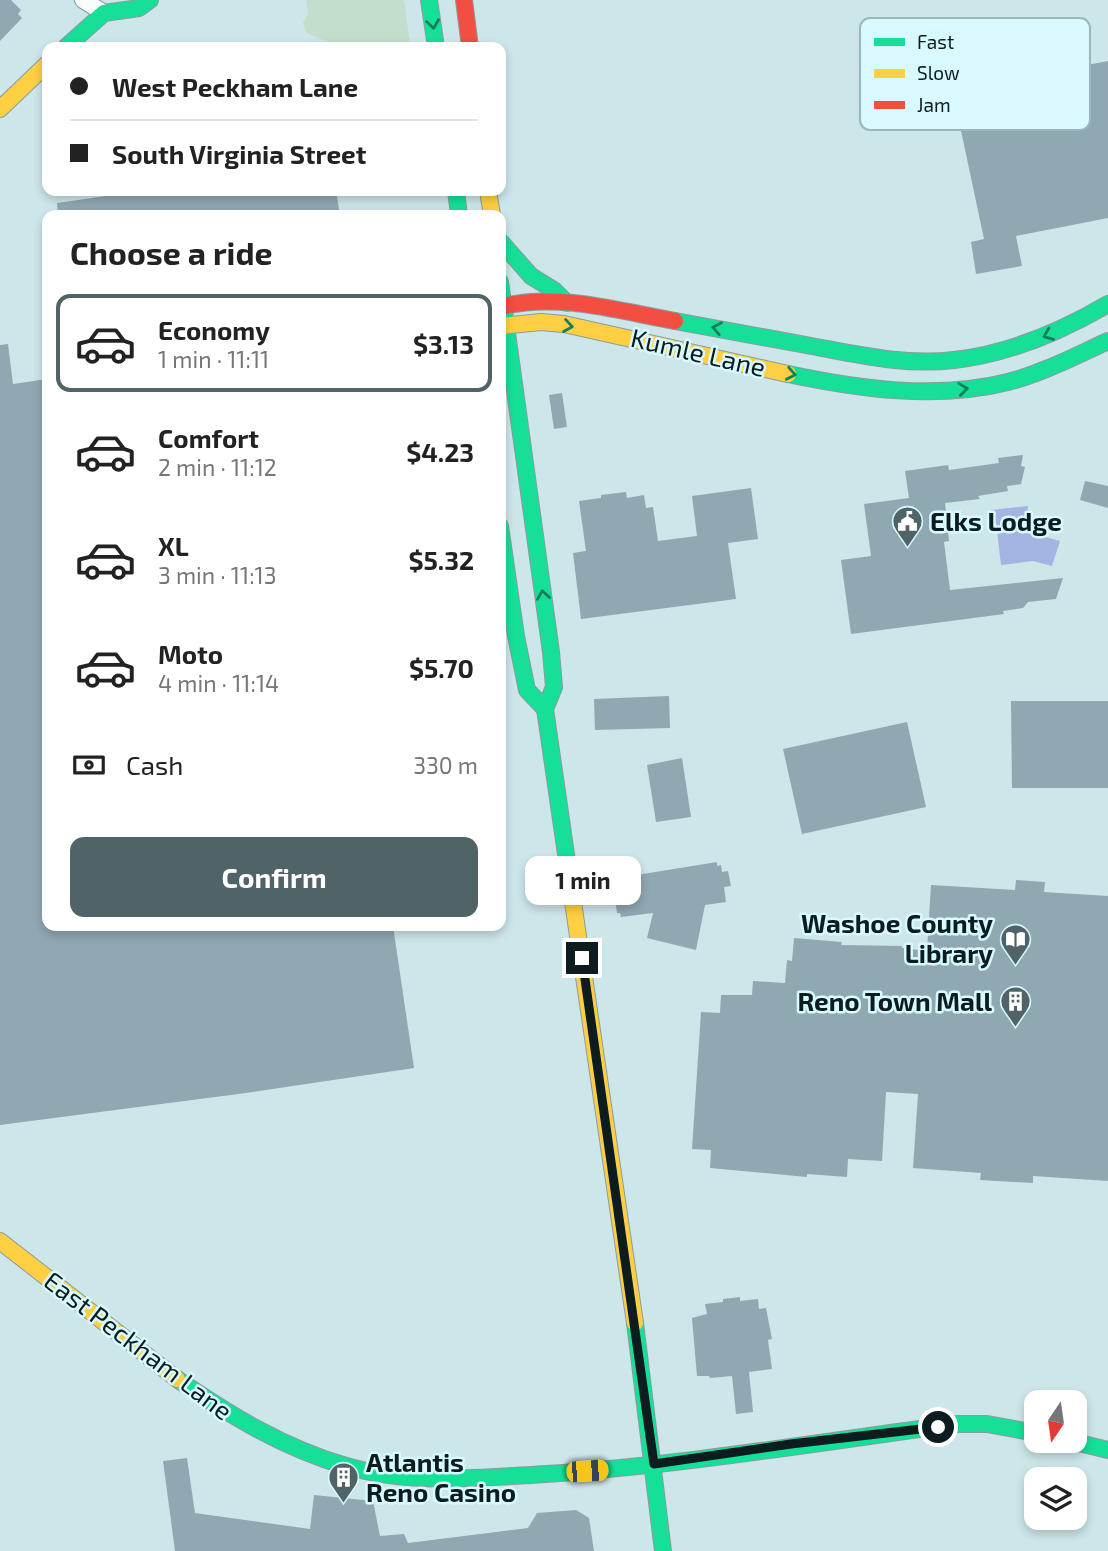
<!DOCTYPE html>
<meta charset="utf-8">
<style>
:root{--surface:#fff;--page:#f6f6f6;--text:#222;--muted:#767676;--line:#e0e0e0;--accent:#506366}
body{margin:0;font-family:"Exo 2",sans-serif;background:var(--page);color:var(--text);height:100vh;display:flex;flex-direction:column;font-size:26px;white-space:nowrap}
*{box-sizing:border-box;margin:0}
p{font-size:23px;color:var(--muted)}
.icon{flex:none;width:38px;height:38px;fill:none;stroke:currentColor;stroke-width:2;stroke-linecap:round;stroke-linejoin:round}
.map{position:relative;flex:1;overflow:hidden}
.details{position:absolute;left:42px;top:210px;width:464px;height:721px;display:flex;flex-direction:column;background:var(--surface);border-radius:14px;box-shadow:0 4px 10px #0003}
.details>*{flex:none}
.top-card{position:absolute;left:42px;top:42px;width:464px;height:154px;border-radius:14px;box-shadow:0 4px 10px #0003;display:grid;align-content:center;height:154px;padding:0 28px;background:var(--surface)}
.needle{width:46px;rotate:193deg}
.fabs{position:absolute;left:1024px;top:1390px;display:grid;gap:14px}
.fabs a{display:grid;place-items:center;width:63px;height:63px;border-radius:14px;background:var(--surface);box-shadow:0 4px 10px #0003;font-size:35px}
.end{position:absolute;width:32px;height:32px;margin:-16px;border:9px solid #0c1c1f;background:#fff;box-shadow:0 0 0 4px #fff}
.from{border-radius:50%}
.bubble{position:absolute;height:49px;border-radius:14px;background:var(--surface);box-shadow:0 4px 10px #0003;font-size:23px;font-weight:700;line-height:49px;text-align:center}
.car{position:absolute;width:21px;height:42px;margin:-21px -10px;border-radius:9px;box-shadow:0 0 5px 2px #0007;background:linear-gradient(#f5c518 24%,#345 0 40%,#f5c518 0 76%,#345 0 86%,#f5c518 0)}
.top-card b{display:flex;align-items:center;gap:24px;height:66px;font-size:26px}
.top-card b+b{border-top:2px solid var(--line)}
.top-card i{width:18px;height:18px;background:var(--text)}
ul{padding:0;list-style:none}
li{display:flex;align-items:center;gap:21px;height:98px;margin:0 14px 10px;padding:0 14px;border:4px solid transparent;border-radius:14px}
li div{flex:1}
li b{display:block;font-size:26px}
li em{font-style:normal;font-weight:700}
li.selected{border-color:var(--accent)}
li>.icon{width:63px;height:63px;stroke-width:1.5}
h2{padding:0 28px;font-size:32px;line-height:84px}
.pay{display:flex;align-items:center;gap:18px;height:77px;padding:0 28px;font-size:26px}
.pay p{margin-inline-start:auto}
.cta{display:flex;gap:14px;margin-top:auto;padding:14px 28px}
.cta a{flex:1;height:80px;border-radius:14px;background:var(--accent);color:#fff;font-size:28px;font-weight:700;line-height:80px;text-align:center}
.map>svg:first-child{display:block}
.green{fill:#c3dfcc}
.water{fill:#a3b4e2}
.building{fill:#90a8b2}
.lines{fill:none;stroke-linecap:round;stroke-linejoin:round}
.street-casing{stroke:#899c9e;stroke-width:18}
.fast-casing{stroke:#899c9e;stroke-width:18}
.slow-casing{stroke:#899c9e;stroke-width:18}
.jam-casing{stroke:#899c9e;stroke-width:18}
.street{stroke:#f8fbfc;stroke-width:16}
.fast{stroke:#16e098;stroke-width:16}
.slow{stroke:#ffcf43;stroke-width:16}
.jam{stroke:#f24e42;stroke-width:16}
.oneway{stroke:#117e5c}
.route{stroke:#0c1c1f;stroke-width:9}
.labels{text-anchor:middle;stroke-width:5;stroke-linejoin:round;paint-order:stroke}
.street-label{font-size:26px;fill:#0c1c1f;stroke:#d7f9ff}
.poi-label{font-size:26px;font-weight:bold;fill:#0c1c1f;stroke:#d7f9ff;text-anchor:start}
.key{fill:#d7f9ff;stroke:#9ab7bc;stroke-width:2}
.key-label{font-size:19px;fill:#0c1c1f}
</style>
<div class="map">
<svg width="1108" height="1551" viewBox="0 0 1108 1551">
<rect width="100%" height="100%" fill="#cde6e9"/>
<!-- green -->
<polygon class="green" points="306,0 404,0 410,44 403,47 340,47 306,33 303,23 308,14"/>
<!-- water -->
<polygon class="water" points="1028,506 1027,519 1029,532 1060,541 1052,566 1033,561 1001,565 996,522 992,519 991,510"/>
<!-- building -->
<g class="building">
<polygon points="0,0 11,0 21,10 18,14 22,18 0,41"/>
<polygon points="1108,61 1108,218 1016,236 1022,266 976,274 971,242 984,239 953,93 976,89 974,75 1005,68 1010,80"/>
<polygon points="141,191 336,191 340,215 58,215 57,203"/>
<polygon points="8,344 13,384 47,379 47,926 393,926 414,1068 246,1093 0,1125 0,345"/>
<polygon points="562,393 567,427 554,429 549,395"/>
<polygon points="1023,455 1021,466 1025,467 1021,484 1007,486 1008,491 978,496 980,499 945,503 949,541 944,542 950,590 1063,578 1056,599 1028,602 1023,608 1003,611 1004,614 851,634 841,560 871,556 864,504 909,498 905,471 948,465 949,470 999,463 998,458"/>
<polygon points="1085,481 1108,486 1108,508 1080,500"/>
<polygon points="751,488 758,539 728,543 736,599 581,619 573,553 586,551 579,501 601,498 601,495 626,492 627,498 644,495 646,508 653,507 658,541 697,536 692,496"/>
<polygon points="669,696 670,728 595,730 594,699"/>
<polygon points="1011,701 1108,701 1108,788 1012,788"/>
<polygon points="907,722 926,807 802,834 783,749"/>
<polygon points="682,758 691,817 656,822 647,765"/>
<polygon points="717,862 717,866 721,865 722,872 728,871 731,886 724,887 726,902 705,905 696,950 647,938 653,913 621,917 620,913 617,913 612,879"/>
<polygon points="1016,880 1045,882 1044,892 1108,896 1108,1181 1033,1176 1033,1183 980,1180 981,1173 913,1168 918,1094 886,1092 882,1161 848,1159 847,1177 807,1174 807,1177 710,1168 711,1150 692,1149 701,1012 720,1013 721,995 752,995 753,981 785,983 787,960 792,961 794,938 842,942 841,945 902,946 902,948 927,951 931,885 1015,890"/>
<polygon points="740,1297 740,1301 758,1299 759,1309 766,1308 772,1339 768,1340 772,1369 749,1372 753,1412 736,1414 732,1376 710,1378 709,1376 697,1376 692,1318 707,1314 705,1304 723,1302 723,1299"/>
<polygon points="187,1458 195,1513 310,1529 314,1495 373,1501 380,1536 404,1534 408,1543 528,1528 537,1513 576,1510 589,1518 594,1551 175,1551 163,1461"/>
</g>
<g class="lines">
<defs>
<polyline id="street" points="83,0 104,13"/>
<g id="fast">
<polyline points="429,0 436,47"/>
<polyline points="66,47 104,13 139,8 150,0"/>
<polyline points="456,191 459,215"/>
<polyline points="500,241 531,276 555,291 567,303"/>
<polyline points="500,282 551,652 554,687 545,709 568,868"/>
<path d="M675,321C719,329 763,337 806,345C855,354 904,366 954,360C1009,354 1060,332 1108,304"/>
<path d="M788,374C859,389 936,400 1008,382C1043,373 1075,356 1108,341"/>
<polyline points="500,526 516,636 527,690 545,709"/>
<polyline points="635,1323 663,1551"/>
<path d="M177,1379C230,1415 283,1448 346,1466C411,1485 479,1478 546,1474C684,1465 820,1442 957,1424H987L1036,1433"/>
<polyline points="1067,1440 1108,1450"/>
</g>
<g id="slow">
<polyline points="0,109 47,64"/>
<polyline points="488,191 492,215"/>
<polyline points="500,326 541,322 564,324 788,374"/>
<polyline points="568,868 635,1323"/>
<polyline points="0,1241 177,1379"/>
</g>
<g id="jam">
<polyline points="464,0 470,47"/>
<path d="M500,307C557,292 619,311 675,321"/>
</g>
</defs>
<!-- street casing -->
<use href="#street" class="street-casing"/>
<!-- fast casing -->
<use href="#fast" class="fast-casing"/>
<!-- slow casing -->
<use href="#slow" class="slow-casing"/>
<!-- jam casing -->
<use href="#jam" class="jam-casing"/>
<!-- street -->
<use href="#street" class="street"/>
<!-- fast -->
<use href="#fast" class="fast"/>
<!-- slow -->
<use href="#slow" class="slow"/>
<!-- jam -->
<use href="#jam" class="jam"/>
</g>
<!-- one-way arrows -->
<defs><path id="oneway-chevron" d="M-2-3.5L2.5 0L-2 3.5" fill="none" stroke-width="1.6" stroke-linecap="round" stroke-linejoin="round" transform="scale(1.75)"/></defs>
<g class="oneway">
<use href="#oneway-chevron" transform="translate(433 24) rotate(82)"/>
<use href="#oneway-chevron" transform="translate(568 326) rotate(9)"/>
<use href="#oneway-chevron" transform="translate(717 328) rotate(-169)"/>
<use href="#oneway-chevron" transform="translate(1048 335) rotate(158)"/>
<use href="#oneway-chevron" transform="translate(791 374) rotate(11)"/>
<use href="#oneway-chevron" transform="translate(963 389) rotate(-7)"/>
<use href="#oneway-chevron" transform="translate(543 595) rotate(-98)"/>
</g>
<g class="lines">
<!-- route -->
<polyline class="route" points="582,958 654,1464 791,1444 938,1427"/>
</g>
<!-- icons -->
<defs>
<symbol id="civic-pin" viewBox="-11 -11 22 30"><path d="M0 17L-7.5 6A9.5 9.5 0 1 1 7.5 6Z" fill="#506366" stroke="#d7f9ff"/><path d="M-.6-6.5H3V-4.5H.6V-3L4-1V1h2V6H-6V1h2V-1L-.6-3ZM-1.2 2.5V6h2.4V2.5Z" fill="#fff"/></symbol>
<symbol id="library-pin" viewBox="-11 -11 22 30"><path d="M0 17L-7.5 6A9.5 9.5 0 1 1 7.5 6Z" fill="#506366" stroke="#d7f9ff"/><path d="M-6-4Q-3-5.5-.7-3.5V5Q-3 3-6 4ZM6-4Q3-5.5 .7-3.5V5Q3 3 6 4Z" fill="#fff"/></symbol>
<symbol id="building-pin" viewBox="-11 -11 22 30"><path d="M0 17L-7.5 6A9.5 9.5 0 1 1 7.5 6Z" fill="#506366" stroke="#d7f9ff"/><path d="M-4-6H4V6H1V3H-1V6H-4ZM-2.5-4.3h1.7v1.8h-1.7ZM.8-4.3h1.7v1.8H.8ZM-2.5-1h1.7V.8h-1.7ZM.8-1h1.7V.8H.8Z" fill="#fff"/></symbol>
</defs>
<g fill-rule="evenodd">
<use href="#civic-pin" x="890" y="504" width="35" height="47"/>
<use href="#library-pin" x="998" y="922" width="35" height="47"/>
<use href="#building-pin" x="998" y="984" width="35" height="47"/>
<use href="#building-pin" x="326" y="1460" width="35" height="47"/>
</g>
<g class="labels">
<!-- street labels -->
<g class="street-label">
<text transform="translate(698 353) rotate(13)" y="9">Kumle Lane</text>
<text transform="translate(138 1346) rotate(37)" y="9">East Peckham Lane</text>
</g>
<!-- poi labels -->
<g class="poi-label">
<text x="930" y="531">Elks Lodge</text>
<text x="993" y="933" text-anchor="end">Washoe County<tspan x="993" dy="30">Library</tspan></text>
<text x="992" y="1011" text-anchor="end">Reno Town Mall</text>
<text x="366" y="1472">Atlantis<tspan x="366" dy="30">Reno Casino</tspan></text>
</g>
</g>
<!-- legend -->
<rect x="860" y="18" width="230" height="112" rx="10" class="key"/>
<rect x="874" y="38" width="31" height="8" fill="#16e098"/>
<rect x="874" y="69" width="31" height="9" fill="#ffcf43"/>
<rect x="874" y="101" width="31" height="8" fill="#f24e42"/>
<g class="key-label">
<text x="917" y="49">Fast</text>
<text x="917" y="80">Slow</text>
<text x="917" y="112">Jam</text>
</g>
</svg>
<div class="fabs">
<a><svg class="needle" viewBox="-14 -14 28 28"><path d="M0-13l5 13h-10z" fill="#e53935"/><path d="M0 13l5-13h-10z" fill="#767676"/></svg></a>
<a><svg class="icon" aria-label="layers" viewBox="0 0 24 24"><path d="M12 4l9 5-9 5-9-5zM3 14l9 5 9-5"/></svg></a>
</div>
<i class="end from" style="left:938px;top:1427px"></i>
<i class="end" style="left:582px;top:958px"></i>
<div class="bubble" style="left:525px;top:856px;width:116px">1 min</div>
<i class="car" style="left:587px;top:1471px;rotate:86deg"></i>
<div class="top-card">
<b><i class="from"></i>West Peckham Lane</b>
<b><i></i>South Virginia Street</b>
</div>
<section class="details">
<h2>Choose a ride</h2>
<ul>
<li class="selected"><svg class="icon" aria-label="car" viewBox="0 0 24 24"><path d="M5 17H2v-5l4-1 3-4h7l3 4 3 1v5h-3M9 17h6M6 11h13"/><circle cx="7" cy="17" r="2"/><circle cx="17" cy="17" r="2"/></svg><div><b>Economy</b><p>1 min · 11:11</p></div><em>$3.13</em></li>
<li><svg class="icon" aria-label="car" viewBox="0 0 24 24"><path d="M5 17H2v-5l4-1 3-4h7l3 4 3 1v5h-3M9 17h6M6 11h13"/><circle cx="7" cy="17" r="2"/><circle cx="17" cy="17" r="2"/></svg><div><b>Comfort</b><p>2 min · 11:12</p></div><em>$4.23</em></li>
<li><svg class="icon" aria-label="car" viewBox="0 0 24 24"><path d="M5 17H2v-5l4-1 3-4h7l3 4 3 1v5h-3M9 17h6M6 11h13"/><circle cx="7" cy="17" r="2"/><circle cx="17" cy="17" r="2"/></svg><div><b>XL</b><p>3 min · 11:13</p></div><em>$5.32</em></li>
<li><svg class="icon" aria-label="car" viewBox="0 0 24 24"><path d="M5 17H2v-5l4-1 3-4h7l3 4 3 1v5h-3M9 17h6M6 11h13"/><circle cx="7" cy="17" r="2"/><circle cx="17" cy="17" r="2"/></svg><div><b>Moto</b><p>4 min · 11:14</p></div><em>$5.70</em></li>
</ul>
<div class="pay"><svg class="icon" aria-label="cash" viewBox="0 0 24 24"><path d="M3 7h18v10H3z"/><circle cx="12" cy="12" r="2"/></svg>Cash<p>330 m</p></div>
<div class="cta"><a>Confirm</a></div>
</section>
</div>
